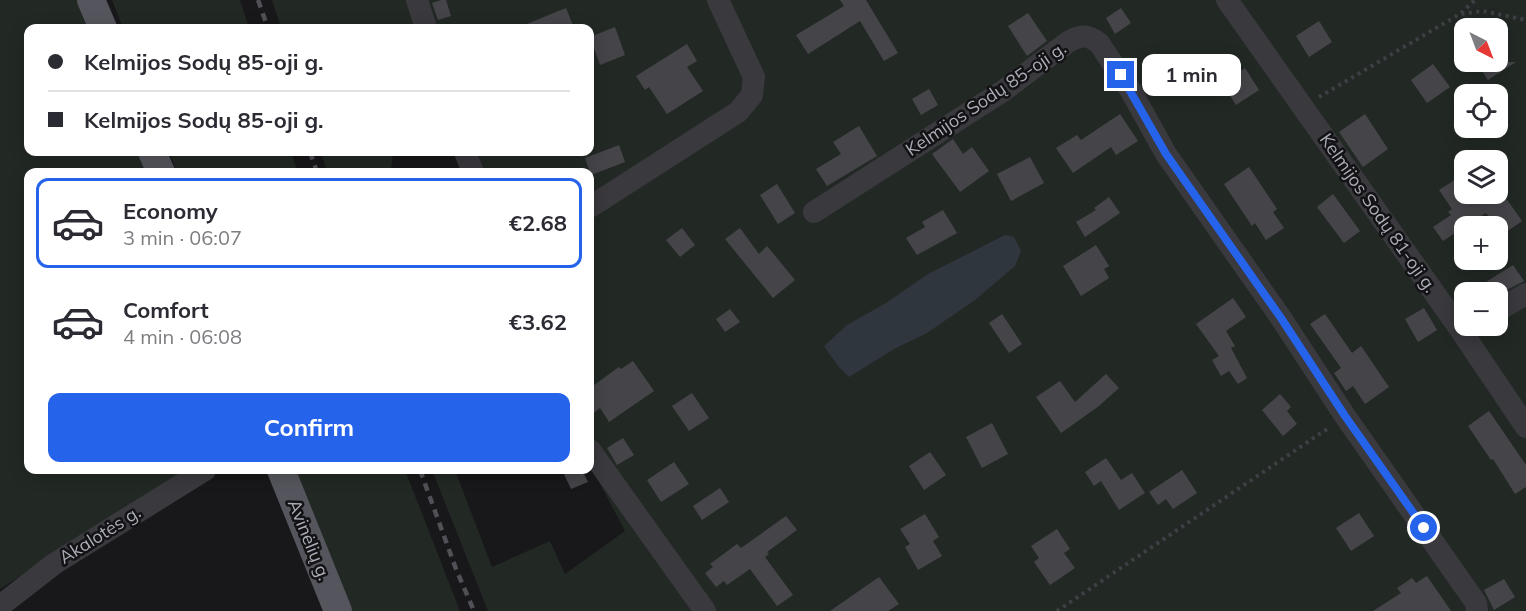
<!DOCTYPE html>
<meta charset="utf-8">
<style>
:root{--surface:#fff;--page:#f7f7f7;--text:#2b2b33;--muted:#7c7c81;--line:#e1e1e2;--accent:#2563eb}
body{margin:0;font-family:Mulish,sans-serif;background:var(--page);color:var(--text);height:100vh;display:flex;flex-direction:column;font-size:22px;white-space:nowrap}
*{box-sizing:border-box;margin:0}
p{font-size:20px;color:var(--muted)}
.icon{flex:none;width:33px;height:33px;fill:none;stroke:currentColor;stroke-width:2;stroke-linecap:round;stroke-linejoin:round}
.map{position:relative;flex:1;overflow:hidden}
.drawer{position:absolute;left:24px;top:168px;width:570px;height:306px;display:flex;flex-direction:column;background:var(--surface);border-radius:12px;box-shadow:0 3px 15px #0003}
.drawer>*{flex:none}
.banner{position:absolute;left:24px;top:24px;width:570px;height:132px;border-radius:12px;box-shadow:0 3px 15px #0003;display:grid;align-content:center;height:132px;padding:0 24px;background:var(--surface)}
.needle{width:39px;rotate:138deg}
.tools{position:absolute;left:1454px;top:18px;display:grid;gap:12px}
.tools a{display:grid;place-items:center;width:54px;height:54px;border-radius:12px;background:var(--surface);box-shadow:0 3px 15px #0003;font-size:30px}
.end{position:absolute;width:27px;height:27px;margin:-14px;border:8px solid #2563eb;background:#fff;box-shadow:0 0 0 3px #fff}
.from{border-radius:50%}
.bubble{position:absolute;height:42px;border-radius:12px;background:var(--surface);box-shadow:0 3px 15px #0003;font-size:20px;font-weight:700;line-height:42px;text-align:center}
.banner b{display:flex;align-items:center;gap:21px;height:57px;font-size:22px}
.banner b+b{border-top:2px solid var(--line)}
.banner i{width:15px;height:15px;background:var(--text)}
ul{padding:10px 0 0;list-style:none}
li{display:flex;align-items:center;gap:18px;height:90px;margin:0 12px 9px;padding:0 12px;border:3px solid transparent;border-radius:12px}
li div{flex:1}
li b{display:block;font-size:22px}
li em{font-style:normal;font-weight:700}
li.current{border-color:var(--accent)}
li>.icon{width:54px;height:54px;stroke-width:1.5}
.cta{display:flex;gap:12px;margin-top:auto;padding:12px 24px}
.cta a{flex:1;height:69px;border-radius:12px;background:var(--accent);color:#fff;font-size:24px;font-weight:700;line-height:69px;text-align:center}
.map>svg:first-child{display:block}
.green{fill:#222924;fill-rule:evenodd}
.water{fill:#30363e}
.building{fill:#454549}
.lines{fill:none;stroke-linecap:round;stroke-linejoin:round}
.path{stroke:#3f4045;stroke-width:4;stroke-dasharray:3 4.5;stroke-linecap:butt}
.minor{stroke:#39393e;stroke-width:22}
.major{stroke:#55555d;stroke-width:28}
.rail{stroke:#505057;stroke-width:4.5;stroke-dasharray:8 6;stroke-linecap:butt}
.route{stroke:#2563eb;stroke-width:8}
.labels{text-anchor:middle;stroke-width:5;stroke-linejoin:round;paint-order:stroke}
.street-label{font-size:18px;fill:#abadb8;stroke:#131214}
</style>
<div class="map">
<svg width="1526" height="611" viewBox="0 0 1526 611">
<rect width="100%" height="100%" fill="#181719"/>
<!-- green -->
<g class="green">
<polygon points="0,0 79,0 91,28 28,28 28,152 140,152 148,172 28,172 28,470 188,470 0,589"/>
<polygon points="112,0 240,0 249,28 123,28"/>
<path d="M272,0H1526V611H488L432,470H455L492,567L550,541L565,574L625,531L590,465V172H464L455,152H590V28H281ZM1464,28H1497V62H1464ZM1464,94H1497V128H1464ZM1464,160H1497V194H1464ZM1464,226H1497V260H1464ZM1464,292H1497V326H1464Z"/>
<polygon points="169,152 291,152 298,172 177,172"/>
<polygon points="321,152 393,152 391,172 327,172"/>
<polygon points="294,470 405,470 460,611 351,611"/>
</g>
<!-- water -->
<polygon class="water" points="1005,235 1014,237 1021,251 1015,266 975,300 927,333 894,349 849,377 838,366 824,346 847,325 886,303 928,274"/>
<!-- building -->
<g class="building">
<polygon points="441,0 446,0 451,16 438,20 432,3"/>
<polygon points="840,0 866,0 898,53 884,61 860,21 808,54 796,35 844,6"/>
<polygon points="566,8 574,28 517,28"/>
<polygon points="1121,8 1131,23 1115,34 1106,18"/>
<polygon points="1028,13 1047,41 1027,56 1008,26"/>
<polygon points="1319,21 1332,42 1309,57 1296,36"/>
<polygon points="615,27 625,55 600,65 590,37"/>
<polygon points="687,44 697,61 687,67 703,91 667,114 649,87 645,90 636,76"/>
<polygon points="1476,62 1516,62 1488,80"/>
<polygon points="1433,64 1450,87 1427,103 1411,80"/>
<polygon points="1245,68 1259,90 1236,105 1222,83"/>
<polygon points="929,89 938,105 921,115 912,99"/>
<polygon points="1120,114 1138,141 1116,155 1111,147 1073,173 1056,148 1077,135 1081,140"/>
<polygon points="1365,114 1388,149 1363,167 1339,132"/>
<polygon points="859,126 877,156 827,186 816,169 841,154 833,142"/>
<polygon points="953,139 963,154 972,147 989,171 960,192 932,154"/>
<polygon points="619,145 625,162 591,175 585,158"/>
<polygon points="1030,157 1044,183 1011,201 997,174"/>
<polygon points="1249,167 1277,209 1273,212 1284,228 1266,240 1255,223 1252,226 1224,184"/>
<polygon points="1456,179 1464,194 1503,194 1522,221 1502,235 1486,213 1443,241 1433,227 1451,215 1448,212 1452,209 1439,190"/>
<polygon points="777,184 795,213 778,224 760,195"/>
<polygon points="1333,194 1360,231 1344,243 1317,207"/>
<polygon points="1109,197 1120,213 1085,237 1076,222 1096,210 1094,208"/>
<polygon points="943,210 957,233 917,255 906,238 925,227 922,222"/>
<polygon points="682,228 695,245 680,257 666,240"/>
<polygon points="740,228 759,254 767,246 795,280 773,298 725,239"/>
<polygon points="1096,245 1109,266 1104,269 1109,278 1081,296 1063,266"/>
<polygon points="1513,265 1524,281 1497,295 1497,292 1493,292 1486,282"/>
<polygon points="1233,298 1246,317 1226,331 1235,346 1231,348 1247,378 1238,384 1229,371 1221,376 1212,360 1219,356 1196,324"/>
<polygon points="1424,308 1437,330 1418,342 1405,319"/>
<polygon points="730,309 740,322 725,332 716,319"/>
<polygon points="1002,314 1022,344 1009,353 989,323"/>
<polygon points="1325,314 1352,353 1361,346 1389,387 1365,404 1353,386 1346,391 1334,373 1341,368 1310,324"/>
<polygon points="633,361 654,391 609,422 600,408 590,416 590,388 619,367 621,369"/>
<polygon points="1106,374 1119,388 1099,406 1061,433 1036,397 1060,381 1075,402"/>
<polygon points="692,393 709,418 689,431 672,406"/>
<polygon points="1280,394 1291,407 1287,411 1297,424 1283,436 1262,410"/>
<polygon points="1489,411 1526,465 1526,487 1515,494 1493,459 1491,460 1468,426"/>
<polygon points="992,423 1008,454 982,468 966,437"/>
<polygon points="623,438 634,455 617,465 607,448"/>
<polygon points="930,452 946,475 924,490 909,466"/>
<polygon points="1106,458 1121,480 1132,473 1145,493 1119,510 1101,481 1094,486 1085,472"/>
<polygon points="674,462 689,484 661,502 647,480"/>
<polygon points="562,470 582,470 588,482 571,489"/>
<polygon points="1182,470 1197,493 1173,509 1166,499 1158,505 1149,492"/>
<polygon points="720,488 729,502 702,520 693,506"/>
<polygon points="1359,513 1374,536 1351,551 1336,528"/>
<polygon points="925,514 939,537 933,541 942,556 918,570 905,547 910,544 900,529"/>
<polygon points="786,516 797,530 767,552 769,554 765,557 793,595 777,606 750,569 727,585 724,581 716,587 705,573 713,567 710,564 737,544 741,548"/>
<polygon points="1057,529 1070,549 1064,553 1075,568 1050,585 1034,562 1039,558 1031,546"/>
<polygon points="1427,576 1451,611 1373,611 1401,593 1397,588 1412,578 1416,583"/>
<polygon points="879,577 899,604 888,611 830,611"/>
<polygon points="1504,579 1515,597 1494,610 1484,590"/>
</g>
<g class="lines">
<!-- path -->
<g class="path">
<polyline points="1461,13 1475,0"/>
<polyline points="1319,97 1460,14 1483,11 1526,20"/>
<polyline points="1057,611 1330,427"/>
</g>
<!-- minor -->
<g class="minor">
<polyline points="417,0 426,28"/>
<polyline points="1227,0 1462,332 1526,427"/>
<polyline points="465,152 473,172"/>
<polyline points="590,207 738,112 752,95 754,77 718,0"/>
<path d="M814,212L1003,91L1068,42C1080,35 1087,34 1099,43L1131,91L1166,154L1281,318L1345,416L1476,603L1477,611"/>
<polyline points="1497,311 1526,294"/>
<polyline points="590,450 705,611"/>
<polyline points="0,606 54,564 205,470"/>
</g>
<!-- major -->
<g class="major">
<polyline points="91,0 103,28"/>
<polyline points="152,152 161,172"/>
<polyline points="281,470 338,611"/>
</g>
<!-- rail -->
<g class="rail">
<polyline points="258,0 268,28"/>
<polyline points="310,152 317,172"/>
<polyline points="420,470 456,569 474,611"/>
</g>
</g>
<g class="lines">
<!-- route -->
<polyline class="route" points="1121,75 1166,154 1281,318 1345,416 1424,528"/>
</g>
<g class="labels">
<!-- street labels -->
<g class="street-label">
<text transform="translate(986 99) rotate(-34)" y="6">Kelmijos Sodų 85-oji g.</text>
<text transform="translate(1378 213) rotate(55)" y="6">Kelmijos Sodų 81-oji g.</text>
<text transform="translate(100 535) rotate(-32)" y="6">Akalotės g.</text>
<text transform="translate(309 540) rotate(68)" y="6">Avinėlių g.</text>
</g>
</g>
</svg>
<div class="tools">
<a><svg class="needle" viewBox="-14 -14 28 28"><path d="M0-13l5 13h-10z" fill="#e53935"/><path d="M0 13l5-13h-10z" fill="#7c7c81"/></svg></a>
<a><svg class="icon" aria-label="locate" viewBox="0 0 24 24"><circle cx="12" cy="12" r="6"/><path d="M12 2v4M12 18v4M2 12h4M18 12h4"/></svg></a>
<a><svg class="icon" aria-label="layers" viewBox="0 0 24 24"><path d="M12 4l9 5-9 5-9-5zM3 14l9 5 9-5"/></svg></a>
<a>+</a>
<a>−</a>
</div>
<i class="end from" style="left:1424px;top:528px"></i>
<i class="end" style="left:1121px;top:75px"></i>
<div class="bubble" style="left:1142px;top:54px;width:99px">1 min</div>
<div class="banner">
<b><i class="from"></i>Kelmijos Sodų 85-oji g.</b>
<b><i></i>Kelmijos Sodų 85-oji g.</b>
</div>
<section class="drawer">
<ul>
<li class="current"><svg class="icon" aria-label="car" viewBox="0 0 24 24"><path d="M5 17H2v-5l4-1 3-4h7l3 4 3 1v5h-3M9 17h6M6 11h13"/><circle cx="7" cy="17" r="2"/><circle cx="17" cy="17" r="2"/></svg><div><b>Economy</b><p>3 min · 06:07</p></div><em>€2.68</em></li>
<li><svg class="icon" aria-label="car" viewBox="0 0 24 24"><path d="M5 17H2v-5l4-1 3-4h7l3 4 3 1v5h-3M9 17h6M6 11h13"/><circle cx="7" cy="17" r="2"/><circle cx="17" cy="17" r="2"/></svg><div><b>Comfort</b><p>4 min · 06:08</p></div><em>€3.62</em></li>
</ul>
<div class="cta"><a>Confirm</a></div>
</section>
</div>
